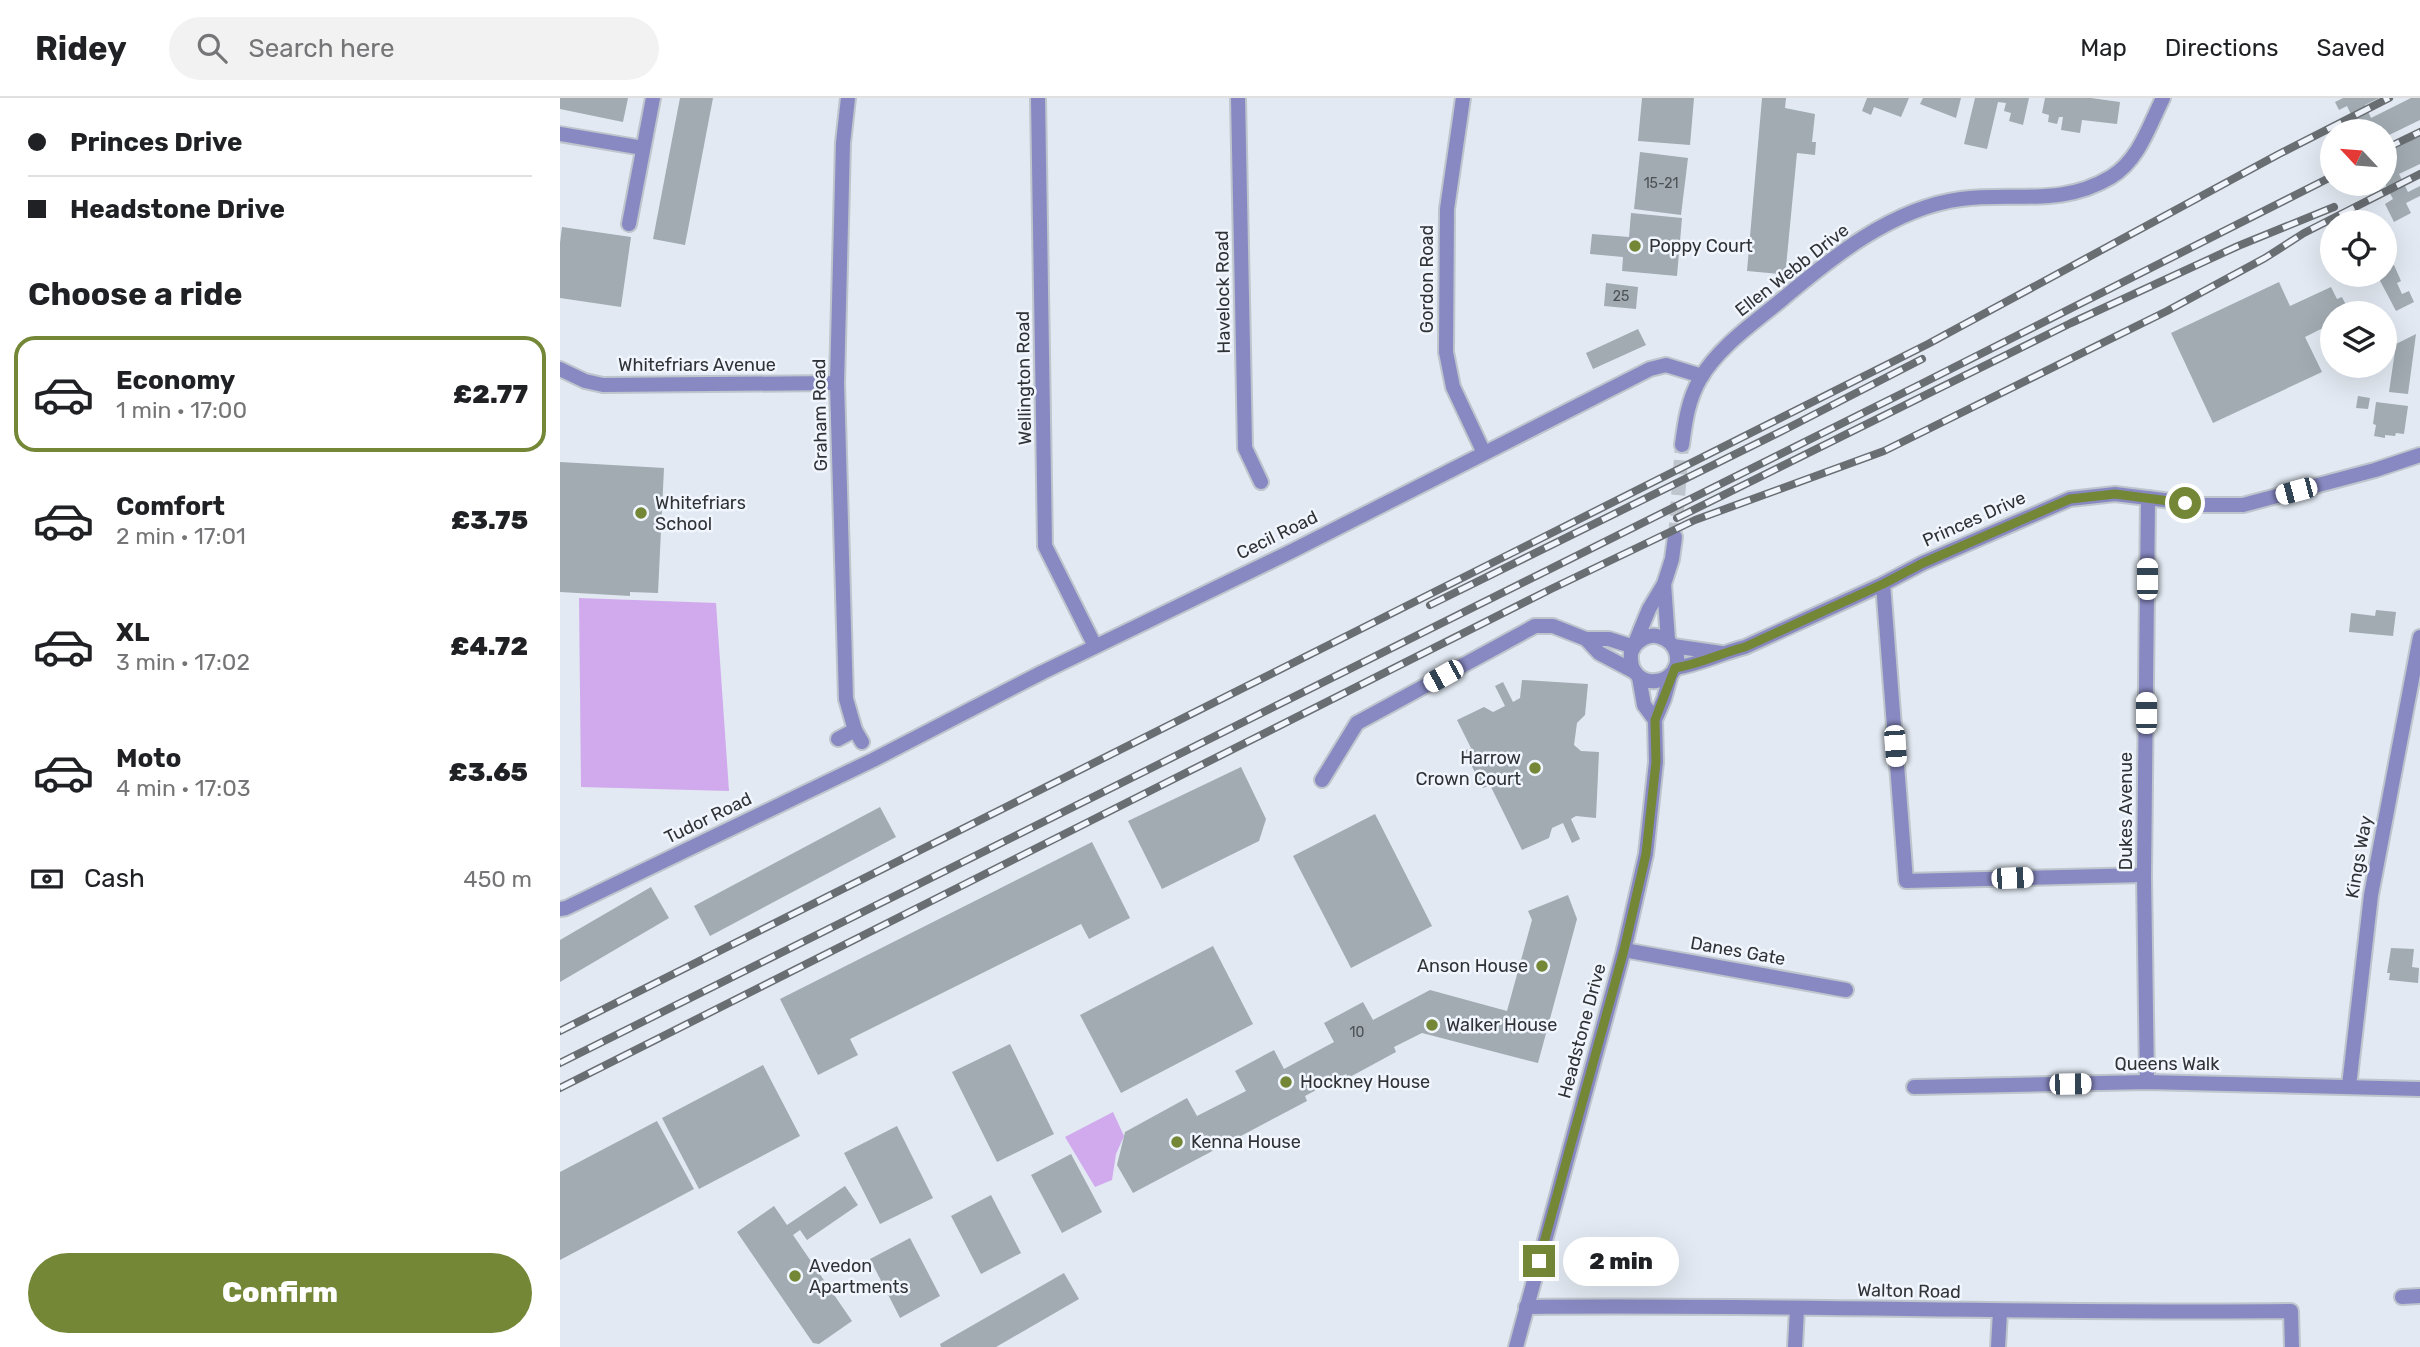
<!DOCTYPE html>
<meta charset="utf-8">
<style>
:root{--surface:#fff;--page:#f2f2f2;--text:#202124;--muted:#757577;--line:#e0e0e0;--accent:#748737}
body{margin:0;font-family:Rubik,sans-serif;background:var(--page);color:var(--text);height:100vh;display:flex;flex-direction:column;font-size:26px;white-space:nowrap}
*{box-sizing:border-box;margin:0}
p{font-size:23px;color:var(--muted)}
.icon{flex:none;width:38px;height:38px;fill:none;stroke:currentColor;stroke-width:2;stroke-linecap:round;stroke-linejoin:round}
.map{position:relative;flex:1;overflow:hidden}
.details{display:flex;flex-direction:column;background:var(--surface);width:560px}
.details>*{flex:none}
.banner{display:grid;align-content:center;height:154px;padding:0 28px;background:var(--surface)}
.needle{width:46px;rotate:296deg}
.buttons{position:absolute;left:1760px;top:21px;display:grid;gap:14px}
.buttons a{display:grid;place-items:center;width:77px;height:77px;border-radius:50%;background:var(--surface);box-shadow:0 7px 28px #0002;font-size:35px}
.end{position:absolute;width:32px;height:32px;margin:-16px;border:9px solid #748737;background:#fff;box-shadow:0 0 0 4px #fff}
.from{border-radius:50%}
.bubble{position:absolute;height:49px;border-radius:24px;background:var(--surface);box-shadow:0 7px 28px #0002;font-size:23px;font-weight:800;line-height:49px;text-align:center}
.car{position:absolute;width:21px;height:42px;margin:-21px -10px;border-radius:9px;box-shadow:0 0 5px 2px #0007;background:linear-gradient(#fff 24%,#345 0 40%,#fff 0 76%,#345 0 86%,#fff 0)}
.banner b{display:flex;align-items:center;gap:24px;height:66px;font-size:26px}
.banner b+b{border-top:2px solid var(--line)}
.banner i{width:18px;height:18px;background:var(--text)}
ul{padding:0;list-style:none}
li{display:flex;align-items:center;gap:21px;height:116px;margin:0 14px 10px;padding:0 14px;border:4px solid transparent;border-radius:21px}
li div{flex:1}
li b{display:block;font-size:26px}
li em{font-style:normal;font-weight:800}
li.current{border-color:var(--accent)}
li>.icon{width:63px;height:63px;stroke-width:1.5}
h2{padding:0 28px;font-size:32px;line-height:84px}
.pay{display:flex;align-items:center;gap:18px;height:77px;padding:0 28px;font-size:26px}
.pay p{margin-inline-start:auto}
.action{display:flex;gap:14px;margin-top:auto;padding:14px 28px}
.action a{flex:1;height:80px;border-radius:42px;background:var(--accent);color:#fff;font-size:28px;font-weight:800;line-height:80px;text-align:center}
header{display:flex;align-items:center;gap:42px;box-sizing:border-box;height:98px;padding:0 35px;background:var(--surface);border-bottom:2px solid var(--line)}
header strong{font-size:33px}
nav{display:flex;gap:38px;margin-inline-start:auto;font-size:24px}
.search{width:490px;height:63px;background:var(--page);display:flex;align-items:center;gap:18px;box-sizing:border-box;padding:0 24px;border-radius:38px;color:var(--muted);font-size:26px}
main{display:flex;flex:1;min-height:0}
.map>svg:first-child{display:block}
.green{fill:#d0aaed}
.building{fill:#a1abb1}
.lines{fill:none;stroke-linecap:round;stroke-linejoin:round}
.tertiary-tunnel{stroke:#bec5cc;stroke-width:14;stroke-dasharray:14 7;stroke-linecap:butt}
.minor-casing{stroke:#bec5cc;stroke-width:18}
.tertiary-casing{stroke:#bec5cc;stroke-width:18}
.minor{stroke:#8889c2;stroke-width:14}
.tertiary{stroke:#8889c2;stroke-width:14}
.rail-casing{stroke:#696e73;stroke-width:8}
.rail{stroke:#f1f6fe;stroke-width:5;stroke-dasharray:16;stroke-linecap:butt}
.route{stroke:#748737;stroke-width:9}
.poi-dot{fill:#748737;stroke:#f1f6fe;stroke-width:2.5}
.labels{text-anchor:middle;stroke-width:5;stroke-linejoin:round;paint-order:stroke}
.number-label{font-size:14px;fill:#4c5155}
.poi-label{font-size:18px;fill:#303336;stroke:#f1f6fe;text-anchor:start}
.street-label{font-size:18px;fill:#303336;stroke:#f1f6fe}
</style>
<header>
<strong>Ridey</strong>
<div class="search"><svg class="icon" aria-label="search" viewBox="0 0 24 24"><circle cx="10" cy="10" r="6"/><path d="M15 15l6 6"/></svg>Search here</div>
<nav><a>Map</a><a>Directions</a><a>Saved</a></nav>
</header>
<main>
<section class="details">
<div class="banner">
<b><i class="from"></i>Princes Drive</b>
<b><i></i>Headstone Drive</b>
</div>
<h2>Choose a ride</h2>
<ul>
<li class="current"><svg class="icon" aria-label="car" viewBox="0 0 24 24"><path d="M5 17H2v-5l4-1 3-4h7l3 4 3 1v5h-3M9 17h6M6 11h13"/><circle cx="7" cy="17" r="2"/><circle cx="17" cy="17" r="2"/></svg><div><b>Economy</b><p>1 min · 17:00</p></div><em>£2.77</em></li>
<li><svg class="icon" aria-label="car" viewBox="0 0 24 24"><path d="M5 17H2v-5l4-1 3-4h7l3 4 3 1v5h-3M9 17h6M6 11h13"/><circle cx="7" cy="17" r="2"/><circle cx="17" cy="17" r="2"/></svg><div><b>Comfort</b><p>2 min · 17:01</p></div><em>£3.75</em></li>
<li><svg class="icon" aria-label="car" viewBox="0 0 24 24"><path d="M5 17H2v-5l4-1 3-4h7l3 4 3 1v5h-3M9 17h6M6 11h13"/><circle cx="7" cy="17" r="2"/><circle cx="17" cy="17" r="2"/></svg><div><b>XL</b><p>3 min · 17:02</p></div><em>£4.72</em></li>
<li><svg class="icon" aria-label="car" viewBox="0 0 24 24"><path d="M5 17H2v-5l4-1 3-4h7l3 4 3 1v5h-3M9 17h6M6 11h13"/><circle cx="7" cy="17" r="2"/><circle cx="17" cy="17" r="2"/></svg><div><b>Moto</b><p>4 min · 17:03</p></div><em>£3.65</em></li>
</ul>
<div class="pay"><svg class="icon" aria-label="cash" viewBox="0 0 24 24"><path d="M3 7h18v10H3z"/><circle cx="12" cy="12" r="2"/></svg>Cash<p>450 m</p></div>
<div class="action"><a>Confirm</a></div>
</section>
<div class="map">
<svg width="1860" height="1249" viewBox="0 0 1860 1249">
<rect width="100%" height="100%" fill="#e2e9f2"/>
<!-- green -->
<g class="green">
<polygon points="19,500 156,505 169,693 21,689"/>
<polygon points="553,1014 564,1038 556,1056 552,1082 535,1089 505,1039"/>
</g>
<!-- building -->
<g class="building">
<polygon points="0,0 68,0 63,24 0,11"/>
<polygon points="120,0 153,0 125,147 93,141"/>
<polygon points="1082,0 1134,0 1130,47 1078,43"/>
<polygon points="1202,0 1226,0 1225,10 1255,16 1252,44 1256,44 1255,57 1237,55 1226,169 1221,176 1187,173"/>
<polygon points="1307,0 1349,0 1341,19 1314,9 1311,17 1302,13"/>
<polygon points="1363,0 1401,0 1396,20 1360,6"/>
<polygon points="1415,0 1469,0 1463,27 1449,23 1451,15 1444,13 1446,5 1438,4 1427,51 1404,46"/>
<polygon points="1485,0 1531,0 1560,4 1557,26 1522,22 1520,35 1501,32 1503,19 1499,19 1497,26 1488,24 1489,17 1482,15"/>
<polygon points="1783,0 1819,0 1805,7 1811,20 1851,0 1860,0 1860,22 1825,39 1825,33 1799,33 1787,8 1779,12 1775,4"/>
<polygon points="1860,38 1860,66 1839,76 1848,94 1860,88 1860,98 1846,105 1851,115 1834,124 1825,106 1833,101 1825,86 1825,49 1828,54"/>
<polygon points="1080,54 1128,60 1121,117 1074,111"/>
<polygon points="1071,115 1122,120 1117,178 1062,173 1063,159 1030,156 1032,136 1069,139"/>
<polygon points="2,129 71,139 61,209 0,200 0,145"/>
<polygon points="1825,143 1832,156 1826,159 1830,169 1834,167 1841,183 1837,185 1842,196 1849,193 1854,204 1836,213 1817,177 1825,177"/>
<polygon points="1719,184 1730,208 1771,189 1777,201 1782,199 1789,213 1789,215 1773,215 1773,232 1767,234 1765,229 1745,239 1762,274 1653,325 1611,235"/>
<polygon points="1046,185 1078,189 1076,211 1044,208"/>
<polygon points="1078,231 1086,247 1033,271 1026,255"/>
<polygon points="1856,236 1848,296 1829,294 1836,246"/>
<polygon points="1798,298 1810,300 1808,311 1796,310"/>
<polygon points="1816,304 1848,308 1844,336 1836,335 1835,338 1825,337 1825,340 1814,338 1816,327 1813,326"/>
<polygon points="0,364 104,370 98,495 70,494 70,498 0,494"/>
<polygon points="1816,512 1836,514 1833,538 1789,534 1791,515 1815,518"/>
<polygon points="962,582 1028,586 1025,617 1017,625 1014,647 1021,653 1039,654 1036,720 1016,718 1011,721 1020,741 1012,745 1003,725 992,730 989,740 962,752 930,687 923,690 904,653 911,650 897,622 924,609 933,614 945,608 935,588 943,584 953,604 960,600"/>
<polygon points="681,669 706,721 699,743 602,791 568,723"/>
<polygon points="320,709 336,739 150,838 134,808"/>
<polygon points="815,716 872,828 791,870 733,758"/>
<polygon points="532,744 570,820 529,841 521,826 290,941 298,957 258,977 220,901"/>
<polygon points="91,789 109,820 0,884 0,842"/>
<polygon points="1008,797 1017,821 978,965 862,935 834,949 836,954 788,980 786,976 745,998 747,1003 573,1095 557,1067 565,1034 627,1000 637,1018 686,993 675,973 714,952 724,971 774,944 764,925 803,904 813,922 870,892 947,913 972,822 968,813"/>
<polygon points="653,848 693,926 561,995 520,917"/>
<polygon points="1831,850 1854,851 1852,869 1859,870 1858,885 1829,882 1830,875 1827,875"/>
<polygon points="450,946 494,1036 437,1064 392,974"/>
<polygon points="203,967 240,1038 139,1091 102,1020"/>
<polygon points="97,1023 134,1091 0,1162 0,1074"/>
<polygon points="337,1028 373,1100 320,1126 284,1055"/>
<polygon points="511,1056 542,1114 502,1135 471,1077"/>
<polygon points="285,1088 298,1107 247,1142 240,1132 233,1137 292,1223 259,1246 253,1245 177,1134 214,1108 227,1127"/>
<polygon points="431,1097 461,1155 421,1176 391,1118"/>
<polygon points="350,1140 380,1198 340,1220 310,1161"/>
<polygon points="504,1175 519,1201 436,1249 381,1249 380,1246"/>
</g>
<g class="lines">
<!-- tertiary-tunnel -->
<polyline class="tertiary-tunnel" points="1115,439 1122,347"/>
<defs>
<g id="minor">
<polyline points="288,0 283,45 277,285 286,601 295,632 302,644"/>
<polyline points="478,0 485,448 535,548"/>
<polyline points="678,0 685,350 701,384"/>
<polyline points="903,0 887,111 886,254 893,289 924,355"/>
<polyline points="0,36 83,50"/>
<polyline points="69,126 93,0"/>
<polyline points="0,271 25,283 43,287 277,285"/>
<polyline points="1323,486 1346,783 1584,777"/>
<polyline points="1026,541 1039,555 1075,574"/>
<polyline points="1113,548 1161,555"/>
<path d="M1115,570C1140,566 1161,555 1185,549L1323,486L1363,465L1510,401L1555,396L1644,407H1683L1815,372L1860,357"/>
<polyline points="278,641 295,632"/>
<polyline points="762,682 797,625 975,528 993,528 1026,541 1049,541 1074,549"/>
<polyline points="0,811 6,810 313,662 483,574 734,452 1090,271 1106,267 1142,278"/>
<polyline points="1064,852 1286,892"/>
<polyline points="1587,984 1584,777 1588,400"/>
<polyline points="1789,988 1811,797 1860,539"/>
<polyline points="1354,989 1587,984 1860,991"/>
<polyline points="1842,1199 1860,1198"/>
<path d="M966,1209C1221,1206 1476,1216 1731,1213L1732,1249"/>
<polyline points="1235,1249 1237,1211"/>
<polyline points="1438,1249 1440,1214"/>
</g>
<g id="tertiary">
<path d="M1122,347C1125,324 1128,302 1140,281C1158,250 1191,227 1219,204C1271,160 1332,110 1401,101C1455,94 1501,109 1551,79C1579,62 1589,28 1603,0"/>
<polyline points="1104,486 1108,542"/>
<path d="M1075,547C1082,540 1090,535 1100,539C1107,541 1114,547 1116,554C1126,588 1067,597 1071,555L1089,511L1104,486L1112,461L1115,439"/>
<polyline points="1079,579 1084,607 1095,622"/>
<polyline points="956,1249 1064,852 1086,756 1096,664 1095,622 1104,601 1111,576"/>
</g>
</defs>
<!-- minor casing -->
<use href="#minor" class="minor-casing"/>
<!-- tertiary casing -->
<use href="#tertiary" class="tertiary-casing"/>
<!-- minor -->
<use href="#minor" class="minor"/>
<!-- tertiary -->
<use href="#tertiary" class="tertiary"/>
<defs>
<g id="rail">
<polyline points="1825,51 1860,34"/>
<polyline points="1117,420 1511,225 1678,148 1774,109"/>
<polyline points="870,507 1226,331 1362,261"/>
<polyline points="0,933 1368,246 1719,56 1829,0"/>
<polyline points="0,965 1363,285 1773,78"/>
<polyline points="0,990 991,491 1135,422 1324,353 1607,213 1705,160 1744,135 1860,76"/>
</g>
</defs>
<!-- rail casing -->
<use href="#rail" class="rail-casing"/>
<!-- rail -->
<use href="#rail" class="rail"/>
</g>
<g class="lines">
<!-- route -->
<path class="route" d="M979,1163L1064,852L1086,756L1096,664L1095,622L1115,570C1140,566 1161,555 1185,549L1323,486L1363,465L1510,401L1555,396L1625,405"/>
</g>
<!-- markers -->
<g class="poi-dot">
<circle cx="1075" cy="148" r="7"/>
<circle cx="81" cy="415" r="7"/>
<circle cx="975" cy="670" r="7"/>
<circle cx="982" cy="868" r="7"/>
<circle cx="872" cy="927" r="7"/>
<circle cx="726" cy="984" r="7"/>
<circle cx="617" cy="1044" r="7"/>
<circle cx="235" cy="1178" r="7"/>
</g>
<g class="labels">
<!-- number labels -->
<g class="number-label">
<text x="1101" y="90">15-21</text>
<text x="1061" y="203">25</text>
<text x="797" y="939">10</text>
</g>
<!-- poi labels -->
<g class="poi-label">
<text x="1089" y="154">Poppy Court</text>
<text x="95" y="411">Whitefriars<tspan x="95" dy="21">School</tspan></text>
<text x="961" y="666" text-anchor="end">Harrow<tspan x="961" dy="21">Crown Court</tspan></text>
<text x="968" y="874" text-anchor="end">Anson House</text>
<text x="886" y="933">Walker House</text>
<text x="740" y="990">Hockney House</text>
<text x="631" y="1050">Kenna House</text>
<text x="249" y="1174">Avedon<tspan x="249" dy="21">Apartments</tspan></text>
</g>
<!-- street labels -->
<g class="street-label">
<text transform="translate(1232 172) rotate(-38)" y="6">Ellen Webb Drive</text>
<text transform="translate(867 181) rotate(-90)" y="6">Gordon Road</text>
<text transform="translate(663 194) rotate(-91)" y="6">Havelock Road</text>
<text x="137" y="273">Whitefriars Avenue</text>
<text transform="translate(464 280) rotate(-91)" y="6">Wellington Road</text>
<text transform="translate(260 317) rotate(-91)" y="6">Graham Road</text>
<text transform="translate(1414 421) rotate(-24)" y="6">Princes Drive</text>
<text transform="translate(717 437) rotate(-26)" y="6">Cecil Road</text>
<text transform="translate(1566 713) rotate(-90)" y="6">Dukes Avenue</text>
<text transform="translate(148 720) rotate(-26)" y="6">Tudor Road</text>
<text transform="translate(1799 759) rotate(-80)" y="6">Kings Way</text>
<text transform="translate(1178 853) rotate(10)" y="6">Danes Gate</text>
<text transform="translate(1022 933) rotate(-75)" y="6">Headstone Drive</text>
<text x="1607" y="972">Queens Walk</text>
<text transform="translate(1349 1193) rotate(1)" y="6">Walton Road</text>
</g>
</g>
</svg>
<div class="buttons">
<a><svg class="needle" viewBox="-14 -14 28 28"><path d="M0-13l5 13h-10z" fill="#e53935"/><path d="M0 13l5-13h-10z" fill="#757577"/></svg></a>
<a><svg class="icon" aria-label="locate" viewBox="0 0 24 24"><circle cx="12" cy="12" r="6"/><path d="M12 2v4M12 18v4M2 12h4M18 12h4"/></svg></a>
<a><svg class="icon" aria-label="layers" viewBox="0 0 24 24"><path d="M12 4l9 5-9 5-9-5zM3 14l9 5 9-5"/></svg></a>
</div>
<i class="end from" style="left:1625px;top:405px"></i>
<i class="end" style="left:979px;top:1163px"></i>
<div class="bubble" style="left:1003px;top:1139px;width:116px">2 min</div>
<i class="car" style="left:1736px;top:393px;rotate:255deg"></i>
<i class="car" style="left:1587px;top:481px;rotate:0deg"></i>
<i class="car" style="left:883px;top:578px;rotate:241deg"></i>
<i class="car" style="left:1586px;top:615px;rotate:0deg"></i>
<i class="car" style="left:1335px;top:648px;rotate:176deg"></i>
<i class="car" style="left:1452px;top:780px;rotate:88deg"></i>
<i class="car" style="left:1510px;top:986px;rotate:89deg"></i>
</div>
</main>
